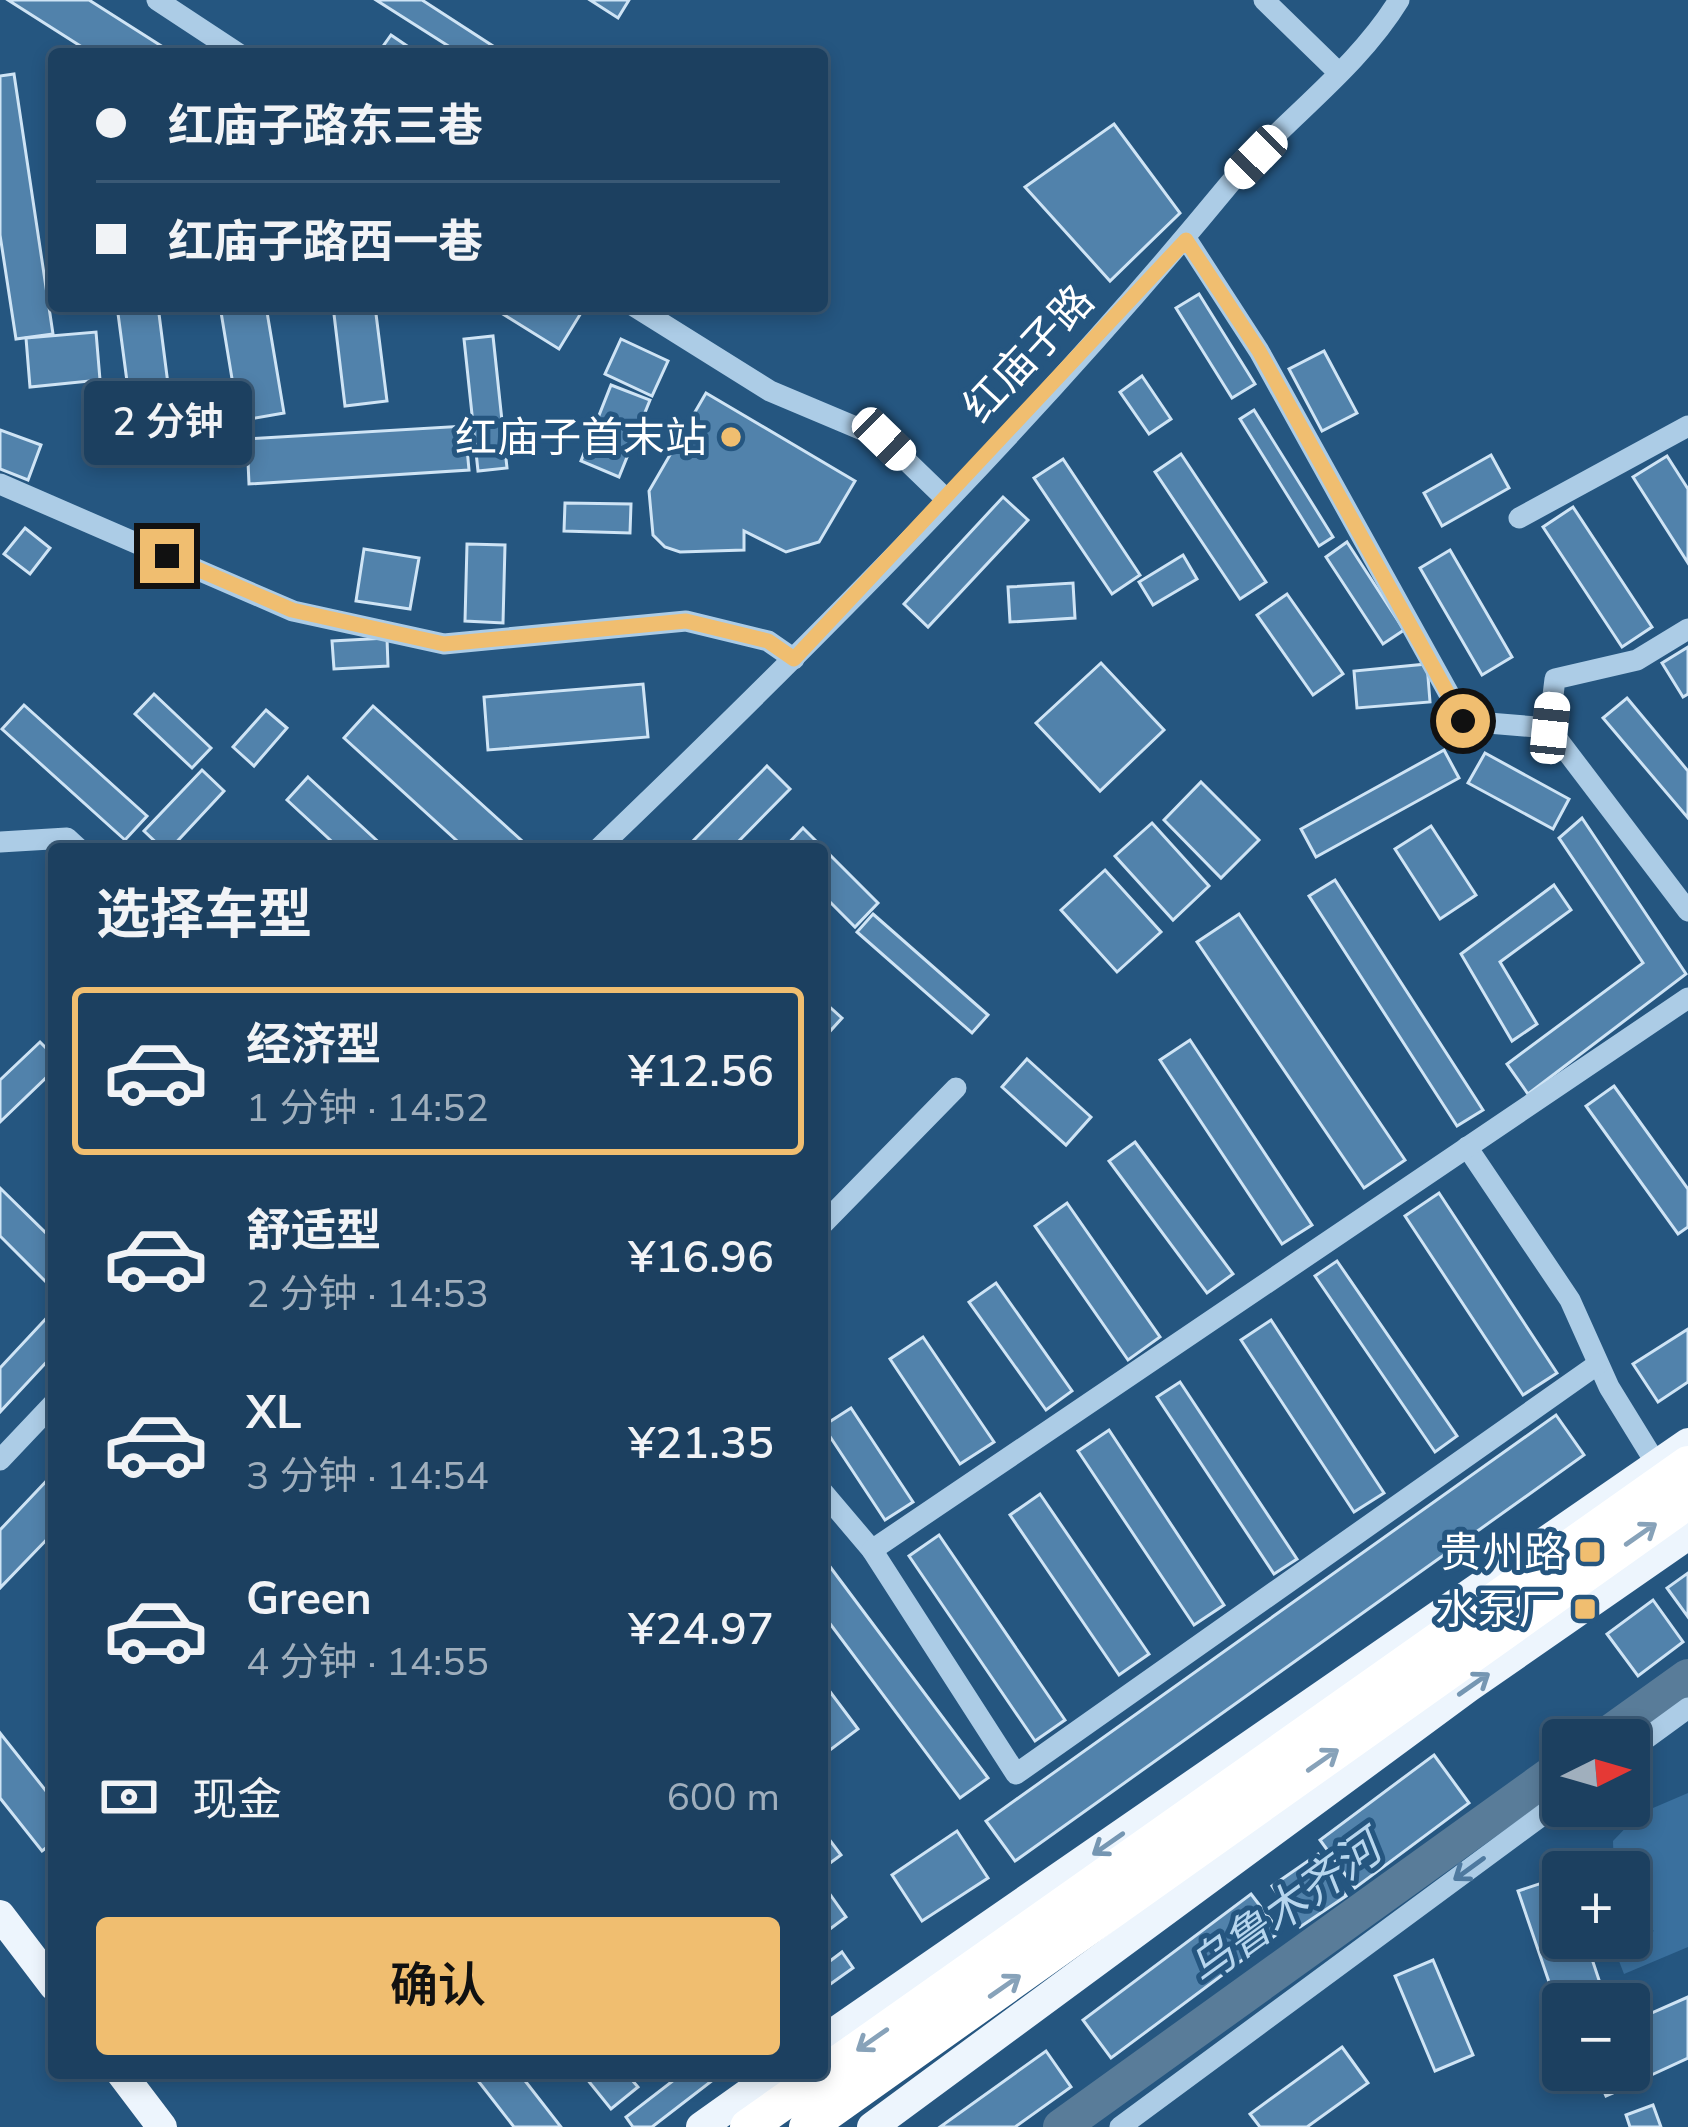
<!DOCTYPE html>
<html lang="zh">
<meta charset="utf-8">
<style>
:root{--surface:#1c4060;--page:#294b69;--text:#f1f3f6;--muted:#a0afbd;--line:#3a5975;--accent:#f0be70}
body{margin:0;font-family:"Nunito Sans","Noto Sans SC",sans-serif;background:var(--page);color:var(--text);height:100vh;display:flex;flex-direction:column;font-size:45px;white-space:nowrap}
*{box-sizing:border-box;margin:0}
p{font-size:39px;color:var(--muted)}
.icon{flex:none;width:66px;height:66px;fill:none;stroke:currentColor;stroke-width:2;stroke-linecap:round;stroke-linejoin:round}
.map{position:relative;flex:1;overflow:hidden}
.details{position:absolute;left:48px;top:843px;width:780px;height:1236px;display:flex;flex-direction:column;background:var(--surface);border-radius:12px;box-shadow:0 6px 18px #0003,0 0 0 3px var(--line)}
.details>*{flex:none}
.hud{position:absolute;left:48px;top:48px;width:780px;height:264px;border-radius:12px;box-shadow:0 6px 18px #0003,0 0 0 3px var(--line);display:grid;align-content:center;height:264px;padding:0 48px;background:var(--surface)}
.needle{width:78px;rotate:85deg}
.buttons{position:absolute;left:1542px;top:1719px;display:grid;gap:24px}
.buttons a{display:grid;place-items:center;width:108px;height:108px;border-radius:12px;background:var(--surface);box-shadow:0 6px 18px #0003,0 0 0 3px var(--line);font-size:60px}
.end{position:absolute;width:54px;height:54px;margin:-27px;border:15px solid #f0be70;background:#111;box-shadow:0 0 0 6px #111}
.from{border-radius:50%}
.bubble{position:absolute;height:84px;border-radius:12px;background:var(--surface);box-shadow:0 6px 18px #0003,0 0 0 3px var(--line);font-size:39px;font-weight:600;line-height:84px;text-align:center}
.car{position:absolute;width:36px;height:72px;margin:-36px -18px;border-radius:15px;box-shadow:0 0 9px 3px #0007;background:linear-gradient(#fff 24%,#345 0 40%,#fff 0 76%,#345 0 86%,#fff 0)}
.hud b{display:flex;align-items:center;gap:42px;height:114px;font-size:45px}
.hud b+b{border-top:3px solid var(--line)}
.hud i{width:30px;height:30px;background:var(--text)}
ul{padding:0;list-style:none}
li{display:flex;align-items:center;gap:36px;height:168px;margin:0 24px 18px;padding:0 24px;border:6px solid transparent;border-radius:12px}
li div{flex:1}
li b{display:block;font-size:45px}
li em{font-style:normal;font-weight:600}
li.on{border-color:var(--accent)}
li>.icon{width:108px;height:108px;stroke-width:1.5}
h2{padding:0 48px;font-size:54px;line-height:144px}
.pay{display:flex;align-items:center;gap:30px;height:132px;padding:0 48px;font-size:45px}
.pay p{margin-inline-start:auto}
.primary-button{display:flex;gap:24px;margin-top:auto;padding:24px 48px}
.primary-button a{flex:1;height:138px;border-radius:12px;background:var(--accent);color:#111;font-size:48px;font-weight:600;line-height:138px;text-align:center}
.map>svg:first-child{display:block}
.green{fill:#3a709e}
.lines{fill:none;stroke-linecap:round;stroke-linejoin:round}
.river{stroke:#597c99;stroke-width:36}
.building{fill:#5182ab;stroke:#cfe4f5;stroke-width:3}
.minor{stroke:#accce6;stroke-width:21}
.major{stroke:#edf5fd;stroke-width:30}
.highway{stroke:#fff;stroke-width:36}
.oneway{stroke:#87a2b9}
.oneway2{stroke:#7596b2}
.oneway3{stroke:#4e799f}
.route{stroke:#f0be70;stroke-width:15}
.poi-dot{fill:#f0be70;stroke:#255680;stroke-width:4.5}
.labels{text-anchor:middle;stroke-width:10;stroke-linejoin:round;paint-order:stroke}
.street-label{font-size:42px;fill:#fff;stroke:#255680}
.poi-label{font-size:42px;fill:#fff;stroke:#255680;text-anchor:end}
.water-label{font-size:45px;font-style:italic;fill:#b7d6ee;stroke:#255680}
</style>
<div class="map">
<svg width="1688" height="2127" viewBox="0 0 1688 2127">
<rect width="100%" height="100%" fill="#255680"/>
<!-- green -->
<polygon class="green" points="1688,1793 1688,1947 1624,1974 1614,1948 1654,1931 1629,1911 1629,1872 1614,1872 1613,1841 1639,1814"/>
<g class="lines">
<!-- river -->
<g class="river">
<polyline points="1600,1740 1688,1677"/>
<polyline points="1061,2127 1563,1766"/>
</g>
</g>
<!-- building -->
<g class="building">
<polygon points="8,0 89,0 174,54 93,54"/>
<polygon points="376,0 422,0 493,46 488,54 461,54"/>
<polygon points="590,0 629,0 618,18"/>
<polygon points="391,35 419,54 379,52"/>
<polygon points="14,74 53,334 16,339 0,235 0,76"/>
<polygon points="1114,124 1180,213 1110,281 1025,187"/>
<polygon points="1199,294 1255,384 1232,398 1176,308"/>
<polygon points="117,306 158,306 168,384 128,389"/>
<polygon points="220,306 266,306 284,413 239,421"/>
<polygon points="333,306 375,306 387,401 345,406"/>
<polygon points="490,306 571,306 581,313 559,349"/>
<polygon points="96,332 100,380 30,387 26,338"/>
<polygon points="493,336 507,468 478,471 464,339"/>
<polygon points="621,339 668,361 652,396 605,374"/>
<polygon points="1324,351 1357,413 1322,431 1289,369"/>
<polygon points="1142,376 1171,419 1149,434 1120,392"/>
<polygon points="212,382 217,436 135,442 131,389"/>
<polygon points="611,385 650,400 619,477 581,461"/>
<polygon points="706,393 855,481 819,542 786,552 744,531 744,550 680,552 665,547 653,535 649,491"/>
<polygon points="1254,410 1333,537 1319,546 1240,419"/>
<polygon points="465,426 469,470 249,484 247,439"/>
<polygon points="0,430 41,445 28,480 0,469"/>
<polygon points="1181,454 1266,582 1240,599 1155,472"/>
<polygon points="1491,455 1509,488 1442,526 1424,493"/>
<polygon points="1667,456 1688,489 1688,563 1633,477"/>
<polygon points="1063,459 1140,575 1112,594 1034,478"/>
<polygon points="1003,497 1028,520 928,627 904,604"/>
<polygon points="565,503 631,504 630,533 564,531"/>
<polygon points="1573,507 1652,627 1622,647 1543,527"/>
<polygon points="25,528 50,548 30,574 4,554"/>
<polygon points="1347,542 1404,630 1383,644 1326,557"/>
<polygon points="467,544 505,545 503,623 465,621"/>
<polygon points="364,549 419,558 410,609 356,601"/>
<polygon points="1450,550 1512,657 1482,675 1420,568"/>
<polygon points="1183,555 1197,579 1153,605 1139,582"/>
<polygon points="1073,583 1075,618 1010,622 1008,587"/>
<polygon points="1287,594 1343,674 1313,695 1257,615"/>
<polygon points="387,638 388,666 334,669 332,641"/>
<polygon points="1688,647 1688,694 1683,697 1662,663"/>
<polygon points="1101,663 1164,730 1100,791 1036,723"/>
<polygon points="1427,664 1430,702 1357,708 1354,671"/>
<polygon points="643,684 648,737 488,750 484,697"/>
<polygon points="154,694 211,748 192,768 135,714"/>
<polygon points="1627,698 1688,771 1688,818 1603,718"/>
<polygon points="24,705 147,816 125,840 2,729"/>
<polygon points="373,706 531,849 466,849 344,738"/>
<polygon points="266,710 287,728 254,766 233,747"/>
<polygon points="1444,750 1459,778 1316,857 1301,829"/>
<polygon points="1485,753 1569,799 1553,829 1468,783"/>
<polygon points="767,766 790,789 731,849 685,849"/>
<polygon points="202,770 224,791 170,849 163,849 144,831"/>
<polygon points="308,777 386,849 340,849 287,800"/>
<polygon points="1201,782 1259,840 1221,878 1164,820"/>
<polygon points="1582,818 1686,974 1528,1094 1507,1064 1643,963 1559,838"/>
<polygon points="1152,823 1209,886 1173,920 1115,856"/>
<polygon points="1431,826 1476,895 1440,919 1395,849"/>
<polygon points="803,828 878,903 855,927 822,894 822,849 783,849"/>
<polygon points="1105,870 1161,932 1117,972 1061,910"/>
<polygon points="1335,880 1483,1110 1457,1126 1309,896"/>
<polygon points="1554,885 1571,910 1500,962 1537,1024 1512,1041 1461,954"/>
<polygon points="873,914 988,1015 972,1033 857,932"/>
<polygon points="1239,914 1405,1160 1364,1188 1197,942"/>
<polygon points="822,1000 842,1018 822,1040"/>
<polygon points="1190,1040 1312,1225 1282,1244 1160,1060"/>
<polygon points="40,1042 54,1056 54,1070 0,1122 0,1080"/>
<polygon points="1027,1059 1091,1117 1066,1145 1002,1087"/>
<polygon points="1614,1086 1688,1189 1688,1227 1678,1234 1586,1106"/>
<polygon points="1135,1142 1233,1274 1207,1293 1109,1161"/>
<polygon points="0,1188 54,1241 54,1276 47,1283 0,1236"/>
<polygon points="1439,1193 1557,1373 1523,1395 1405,1216"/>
<polygon points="1067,1203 1160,1337 1128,1360 1035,1226"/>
<polygon points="1337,1261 1457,1436 1435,1452 1315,1276"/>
<polygon points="996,1283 1072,1391 1046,1410 969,1302"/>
<polygon points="54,1310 54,1354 0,1412 0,1368"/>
<polygon points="1271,1320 1384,1493 1354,1512 1241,1340"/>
<polygon points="1688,1329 1688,1382 1658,1402 1633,1364"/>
<polygon points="923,1337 994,1442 960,1464 890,1359"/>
<polygon points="1180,1382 1297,1559 1274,1574 1157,1397"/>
<polygon points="851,1408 913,1502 885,1520 823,1426"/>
<polygon points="1556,1415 1584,1455 1015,1861 986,1821"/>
<polygon points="1109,1430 1224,1605 1194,1625 1078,1451"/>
<polygon points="53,1474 54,1532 0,1588 0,1530"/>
<polygon points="1040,1494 1149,1654 1119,1675 1010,1515"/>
<polygon points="939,1535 1065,1720 1035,1741 909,1556"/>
<polygon points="822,1556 988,1778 960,1798 822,1613"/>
<polygon points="1688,1573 1688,1617 1667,1588"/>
<polygon points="1653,1600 1683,1642 1638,1676 1607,1634"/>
<polygon points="822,1681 858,1729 830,1750 822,1740"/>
<polygon points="0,1733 54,1801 54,1842 42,1851 0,1798"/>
<polygon points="1434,1755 1469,1803 1355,1888 1320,1840"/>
<polygon points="822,1830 841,1855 822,1869"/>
<polygon points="957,1831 988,1878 922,1921 892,1875"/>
<polygon points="1318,1854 1346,1896 1300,1927 1272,1886"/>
<polygon points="1563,1876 1563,1938 1585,1938 1607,2004 1563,2004 1563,2023 1518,1891"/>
<polygon points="822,1883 846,1917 822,1935"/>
<polygon points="1251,1894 1280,1932 1111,2058 1083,2020"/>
<polygon points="842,1952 853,1968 822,1990 822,1967"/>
<polygon points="1433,1960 1473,2055 1435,2071 1395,1976"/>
<polygon points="1688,1997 1688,2058 1647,2077 1629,2023"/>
<polygon points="1342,2047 1368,2083 1307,2127 1260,2127 1250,2114"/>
<polygon points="1046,2051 1071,2087 1015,2127 940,2127"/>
<polygon points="1629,2066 1636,2083 1606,2096 1595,2070"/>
<polygon points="472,2073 519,2073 561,2127 514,2127"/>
<polygon points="582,2073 626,2073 638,2087 611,2109"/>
<polygon points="683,2073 722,2073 652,2127 633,2127 626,2117"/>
<polygon points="1653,2105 1661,2127 1630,2127 1626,2115"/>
</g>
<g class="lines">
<!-- minor -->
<g class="minor">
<polyline points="157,0 239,54"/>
<polyline points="1264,0 1338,72"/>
<polyline points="1187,240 1259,351 1464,721 1549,728 1688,911"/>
<polyline points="634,306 770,391 884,439 946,499"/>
<polyline points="0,484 293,611 444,644 686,621 768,641 794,659"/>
<polyline points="1519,518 1688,426"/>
<polyline points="1549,728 1555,679 1637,660 1688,629"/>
<polyline points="0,842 67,838 79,849"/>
<path d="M598,849C817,639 1033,422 1226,188C1279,123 1355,72 1399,0"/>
<polyline points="1467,1147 1570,1300 1609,1387 1657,1465"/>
<polyline points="822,1225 956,1088"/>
<polyline points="0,1460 54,1403"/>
<polyline points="822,1491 872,1550 1016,1774 1598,1364"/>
<polyline points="872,1550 1688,998"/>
<polyline points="1629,1751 1688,1708"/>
<polyline points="1120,2127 1563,1800"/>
</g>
<!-- major -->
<g class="major">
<polyline points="0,1915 54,1986"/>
<polyline points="822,2041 1688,1443"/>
<polyline points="121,2073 162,2127"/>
<polyline points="701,2127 777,2073"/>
<polyline points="872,2127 1469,1687 1688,1535"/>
</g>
<!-- highway -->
<g class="highway">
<polyline points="748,2127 1688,1464"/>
<polyline points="807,2127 1688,1501"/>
</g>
</g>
<!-- one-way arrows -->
<defs><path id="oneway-shaft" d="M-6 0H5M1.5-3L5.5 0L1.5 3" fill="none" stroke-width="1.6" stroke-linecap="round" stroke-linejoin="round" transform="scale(3)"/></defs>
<g class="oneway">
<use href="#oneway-shaft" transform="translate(1641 1534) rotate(-35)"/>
<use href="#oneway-shaft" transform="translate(1323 1760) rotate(-35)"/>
<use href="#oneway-shaft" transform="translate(1005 1986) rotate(-35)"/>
<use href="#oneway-shaft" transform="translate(872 2040) rotate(145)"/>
</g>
<g class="oneway2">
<use href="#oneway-shaft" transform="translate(1474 1684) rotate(-35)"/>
<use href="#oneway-shaft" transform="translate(1108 1844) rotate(145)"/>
</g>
<use class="oneway3" href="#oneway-shaft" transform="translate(1469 1869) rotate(144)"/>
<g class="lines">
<!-- route -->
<polyline class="route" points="167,556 292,610 444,644 686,621 768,641 794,659 1186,240 1259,351 1463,721"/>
</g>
<!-- markers -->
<g class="poi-dot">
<circle cx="731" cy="437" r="12"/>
<rect x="1578" y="1540" width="24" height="24" rx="6"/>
<rect x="1573" y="1597" width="24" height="24" rx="6"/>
</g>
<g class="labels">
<!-- street labels -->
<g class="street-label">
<text transform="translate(1028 353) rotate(-47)" y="15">红庙子路</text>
</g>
<!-- poi labels -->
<g class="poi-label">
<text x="707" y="452">红庙子首末站</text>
<text x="1566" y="1567">贵州路</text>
<text x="1561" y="1624">水泵厂</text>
</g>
<!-- water labels -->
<g class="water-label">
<text transform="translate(1284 1908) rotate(-36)" y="16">乌鲁木齐河</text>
</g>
</g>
</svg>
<div class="buttons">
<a><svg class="needle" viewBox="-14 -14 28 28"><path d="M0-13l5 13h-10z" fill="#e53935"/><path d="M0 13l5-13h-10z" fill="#a0afbd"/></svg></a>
<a>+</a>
<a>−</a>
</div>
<i class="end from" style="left:1463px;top:721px"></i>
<i class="end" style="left:167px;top:556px"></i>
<div class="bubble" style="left:84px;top:381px;width:168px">2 分钟</div>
<i class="car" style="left:1256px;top:157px;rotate:224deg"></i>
<i class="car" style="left:884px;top:439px;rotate:134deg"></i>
<i class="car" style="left:1550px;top:728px;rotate:6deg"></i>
<div class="hud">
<b><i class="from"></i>红庙子路东三巷</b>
<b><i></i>红庙子路西一巷</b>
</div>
<section class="details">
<h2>选择车型</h2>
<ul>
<li class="on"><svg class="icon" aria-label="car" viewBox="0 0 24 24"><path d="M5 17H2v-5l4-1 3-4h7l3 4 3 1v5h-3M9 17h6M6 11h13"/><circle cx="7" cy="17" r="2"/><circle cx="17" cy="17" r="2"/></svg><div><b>经济型</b><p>1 分钟 · 14:52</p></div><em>¥12.56</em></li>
<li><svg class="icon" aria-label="car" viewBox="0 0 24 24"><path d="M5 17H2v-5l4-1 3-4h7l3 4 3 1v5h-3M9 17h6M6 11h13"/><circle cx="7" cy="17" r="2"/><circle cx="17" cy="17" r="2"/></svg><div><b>舒适型</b><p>2 分钟 · 14:53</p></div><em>¥16.96</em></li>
<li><svg class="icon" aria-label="car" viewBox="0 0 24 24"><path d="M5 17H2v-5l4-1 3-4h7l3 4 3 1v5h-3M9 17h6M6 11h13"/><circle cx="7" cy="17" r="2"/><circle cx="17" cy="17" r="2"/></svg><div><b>XL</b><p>3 分钟 · 14:54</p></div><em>¥21.35</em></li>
<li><svg class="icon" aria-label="car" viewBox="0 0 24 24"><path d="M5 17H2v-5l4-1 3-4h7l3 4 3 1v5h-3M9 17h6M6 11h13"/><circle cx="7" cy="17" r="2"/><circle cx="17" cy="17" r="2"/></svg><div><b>Green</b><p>4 分钟 · 14:55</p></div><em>¥24.97</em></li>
</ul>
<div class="pay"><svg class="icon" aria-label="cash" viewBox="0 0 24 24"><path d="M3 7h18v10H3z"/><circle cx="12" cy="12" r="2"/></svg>现金<p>600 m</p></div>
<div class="primary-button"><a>确认</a></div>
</section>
</div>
